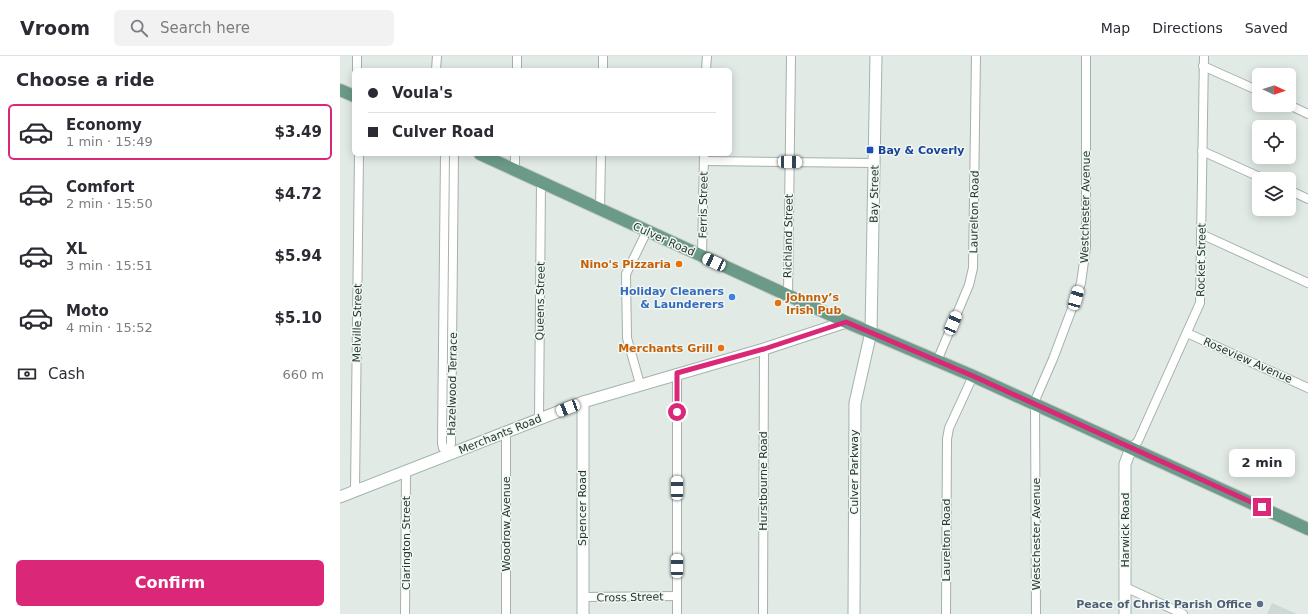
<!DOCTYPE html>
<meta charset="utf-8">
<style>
:root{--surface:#fff;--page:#f2f2f3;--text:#2b2b33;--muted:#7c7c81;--line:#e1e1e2;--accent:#db2777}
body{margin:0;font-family:"DejaVu Sans",sans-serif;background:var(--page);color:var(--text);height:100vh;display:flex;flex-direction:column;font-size:15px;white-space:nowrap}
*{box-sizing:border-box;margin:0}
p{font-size:13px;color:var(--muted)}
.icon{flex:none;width:22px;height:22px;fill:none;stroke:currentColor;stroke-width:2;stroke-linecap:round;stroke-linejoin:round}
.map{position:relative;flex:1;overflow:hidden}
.drawer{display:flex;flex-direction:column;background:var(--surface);width:340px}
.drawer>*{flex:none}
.hud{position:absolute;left:12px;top:12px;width:380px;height:88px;border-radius:6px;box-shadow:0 2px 10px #0003;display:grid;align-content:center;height:88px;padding:0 16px;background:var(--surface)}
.needle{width:26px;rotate:93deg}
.fabs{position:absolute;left:912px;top:12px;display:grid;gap:8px}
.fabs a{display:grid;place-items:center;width:44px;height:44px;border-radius:6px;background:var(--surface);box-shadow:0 2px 10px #0003;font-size:20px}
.end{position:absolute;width:18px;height:18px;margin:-9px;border:5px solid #db2777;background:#fff;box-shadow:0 0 0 2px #fff}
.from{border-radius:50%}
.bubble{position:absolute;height:28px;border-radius:6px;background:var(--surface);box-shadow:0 2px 10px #0003;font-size:13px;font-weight:600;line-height:28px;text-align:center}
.car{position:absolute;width:12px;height:24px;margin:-12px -6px;border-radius:5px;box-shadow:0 0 3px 1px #0007;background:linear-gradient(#fff 24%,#345 0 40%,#fff 0 76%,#345 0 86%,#fff 0)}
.hud b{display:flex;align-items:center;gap:14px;height:38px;font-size:15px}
.hud b+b{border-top:1px solid var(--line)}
.hud i{width:10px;height:10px;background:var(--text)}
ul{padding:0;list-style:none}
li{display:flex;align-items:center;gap:12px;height:56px;margin:0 8px 6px;padding:0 8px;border:2px solid transparent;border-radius:6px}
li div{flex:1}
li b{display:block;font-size:15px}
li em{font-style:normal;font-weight:600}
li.active{border-color:var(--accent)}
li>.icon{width:36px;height:36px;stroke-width:1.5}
h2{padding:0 16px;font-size:18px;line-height:48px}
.pay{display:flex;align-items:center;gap:10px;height:44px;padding:0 16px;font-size:15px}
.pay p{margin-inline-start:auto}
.action{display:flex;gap:8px;margin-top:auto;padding:8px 16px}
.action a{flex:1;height:46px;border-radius:6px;background:var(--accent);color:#fff;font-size:16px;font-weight:600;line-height:46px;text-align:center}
header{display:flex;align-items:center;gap:24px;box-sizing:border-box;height:56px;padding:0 20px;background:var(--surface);border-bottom:1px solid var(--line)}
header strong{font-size:19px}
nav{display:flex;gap:22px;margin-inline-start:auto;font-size:14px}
.search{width:280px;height:36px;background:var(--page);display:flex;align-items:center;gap:10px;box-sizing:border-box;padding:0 14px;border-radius:6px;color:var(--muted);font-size:15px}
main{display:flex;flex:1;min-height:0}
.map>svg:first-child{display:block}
.built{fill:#cfd9d3}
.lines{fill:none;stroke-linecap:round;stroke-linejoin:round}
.street-casing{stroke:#a5b1ab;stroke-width:10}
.secondary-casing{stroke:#a2b4ab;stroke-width:13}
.primary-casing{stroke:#c2c7c5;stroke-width:14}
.street{stroke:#fff;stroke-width:8}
.secondary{stroke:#fff;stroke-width:11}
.primary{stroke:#6b9a88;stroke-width:12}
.route{stroke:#db2777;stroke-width:5}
.transit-dot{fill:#1a4fb4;stroke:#f1f7f3;stroke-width:1.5}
.food-dot{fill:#e8710a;stroke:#f1f7f3;stroke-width:1.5}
.shop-dot{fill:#3f7fe0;stroke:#f1f7f3;stroke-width:1.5}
.service-dot{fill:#5c6f8a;stroke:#f1f7f3;stroke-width:1.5}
.labels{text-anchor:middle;stroke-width:3;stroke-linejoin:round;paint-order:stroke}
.transit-label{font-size:11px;font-weight:bold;fill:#164399;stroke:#f1f7f3;text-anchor:start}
.street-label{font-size:11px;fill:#243830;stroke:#f1f7f3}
.food-label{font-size:11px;font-weight:bold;fill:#c56008;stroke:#f1f7f3;text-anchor:end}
.shop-label{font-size:11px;font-weight:bold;fill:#366cbe;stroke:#f1f7f3;text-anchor:end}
.service-label{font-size:11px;font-weight:bold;fill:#4e5e75;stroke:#f1f7f3;text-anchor:end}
</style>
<header>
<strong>Vroom</strong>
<div class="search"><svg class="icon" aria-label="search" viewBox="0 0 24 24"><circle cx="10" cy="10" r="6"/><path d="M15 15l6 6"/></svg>Search here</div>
<nav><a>Map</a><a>Directions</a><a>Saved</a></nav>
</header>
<main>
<section class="drawer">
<h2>Choose a ride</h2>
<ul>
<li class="active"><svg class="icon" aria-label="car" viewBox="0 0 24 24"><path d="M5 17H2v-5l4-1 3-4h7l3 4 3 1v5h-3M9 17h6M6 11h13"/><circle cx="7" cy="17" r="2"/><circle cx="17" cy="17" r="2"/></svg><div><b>Economy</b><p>1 min · 15:49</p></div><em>$3.49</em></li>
<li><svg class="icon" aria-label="car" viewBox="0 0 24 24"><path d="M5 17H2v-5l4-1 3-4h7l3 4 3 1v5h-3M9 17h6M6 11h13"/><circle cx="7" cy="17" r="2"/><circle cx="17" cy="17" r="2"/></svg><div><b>Comfort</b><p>2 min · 15:50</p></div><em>$4.72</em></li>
<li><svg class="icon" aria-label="car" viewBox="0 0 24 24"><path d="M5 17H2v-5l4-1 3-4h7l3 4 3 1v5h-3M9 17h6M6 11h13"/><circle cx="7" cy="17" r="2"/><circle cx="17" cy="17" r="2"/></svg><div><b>XL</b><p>3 min · 15:51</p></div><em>$5.94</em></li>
<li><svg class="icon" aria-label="car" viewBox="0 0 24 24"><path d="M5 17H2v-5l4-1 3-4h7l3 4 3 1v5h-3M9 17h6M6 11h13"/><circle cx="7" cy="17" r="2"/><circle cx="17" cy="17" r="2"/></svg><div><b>Moto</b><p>4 min · 15:52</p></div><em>$5.10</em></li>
</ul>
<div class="pay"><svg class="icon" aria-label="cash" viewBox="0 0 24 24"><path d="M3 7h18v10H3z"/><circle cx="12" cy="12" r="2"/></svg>Cash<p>660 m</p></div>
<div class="action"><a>Confirm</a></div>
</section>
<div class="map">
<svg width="968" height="558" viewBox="0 0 968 558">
<rect width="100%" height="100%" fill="#e1eae5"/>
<!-- built -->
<polygon class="built" points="932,547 957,558 968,558 927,558"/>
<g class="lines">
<defs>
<g id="street">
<polyline points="863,10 919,35"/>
<polyline points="17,14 17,0"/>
<polyline points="96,14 97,0"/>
<polyline points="177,14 177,0"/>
<polyline points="263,14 263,0"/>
<polyline points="366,14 367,0"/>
<polyline points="949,49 968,58"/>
<polyline points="862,95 924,123"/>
<polyline points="105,98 102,387 103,392 108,399"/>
<polyline points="364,105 534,107"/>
<polyline points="175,114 175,98"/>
<polyline points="949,134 968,143"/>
<polyline points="260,153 261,98"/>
<polyline points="861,178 968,227"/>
<polyline points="362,200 364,98"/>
<polyline points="448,239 451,0"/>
<polyline points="847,277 968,332"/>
<polyline points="597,305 629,229 633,212 636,0"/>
<polyline points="337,317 337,558"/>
<polyline points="300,328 287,282 286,218 307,175"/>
<polyline points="199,363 201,126"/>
<polyline points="166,377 166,558"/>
<polyline points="791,392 798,385 860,247 864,0"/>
<polyline points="108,399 111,387 114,98"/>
<polyline points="15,435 19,98"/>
<polyline points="785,531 843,558"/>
<polyline points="243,541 337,540"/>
<polyline points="65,558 66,416"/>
<polyline points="423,558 424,293"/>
<polyline points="606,558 607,383 609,372 633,320"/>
<polyline points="696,558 695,349 696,342 713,303 736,242 741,227 746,191 746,0"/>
</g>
<g id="secondary">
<polyline points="243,346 243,558"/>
<polyline points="0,441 243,346 424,293 506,266"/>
<polyline points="514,558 515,347 531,276 536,0"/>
<polyline points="785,558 785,408 791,392"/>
</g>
<g id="primary">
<polyline points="0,34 14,40"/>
<polyline points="140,98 506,266 633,320 968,473"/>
</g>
</defs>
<!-- street casing -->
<use href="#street" class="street-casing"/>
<!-- secondary casing -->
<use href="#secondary" class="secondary-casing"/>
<!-- primary casing -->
<use href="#primary" class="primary-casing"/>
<!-- street -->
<use href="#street" class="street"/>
<!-- secondary -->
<use href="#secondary" class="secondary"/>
<!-- primary -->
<use href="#primary" class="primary"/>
</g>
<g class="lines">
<!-- route -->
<polyline class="route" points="337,356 337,317 424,293 506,266 633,320 922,451"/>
</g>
<!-- markers -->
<rect class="transit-dot" x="526" y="90" width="8" height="8" rx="2"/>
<g class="food-dot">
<circle cx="339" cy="208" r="4"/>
<circle cx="438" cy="247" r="4"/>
<circle cx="381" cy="292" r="4"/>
</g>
<circle class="shop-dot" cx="392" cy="241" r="4"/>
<circle class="service-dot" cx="920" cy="548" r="4"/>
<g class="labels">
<!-- transit labels -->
<g class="transit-label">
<text x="538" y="98">Bay &amp; Coverly</text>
</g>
<!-- street labels -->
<g class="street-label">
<text transform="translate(534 138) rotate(-89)" y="4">Bay Street</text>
<text transform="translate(363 149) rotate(-89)" y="4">Ferris Street</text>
<text transform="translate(745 151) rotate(-89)" y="4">Westchester Avenue</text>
<text transform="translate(634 156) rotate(-89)" y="4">Laurelton Road</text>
<text transform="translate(448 180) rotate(-89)" y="4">Richland Street</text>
<text transform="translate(324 183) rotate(24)" y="4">Culver Road</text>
<text transform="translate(861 204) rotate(-89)" y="4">Rocket Street</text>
<text transform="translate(200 245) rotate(-89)" y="4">Queens Street</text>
<text transform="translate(17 267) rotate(-89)" y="4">Melville Street</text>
<text transform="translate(908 304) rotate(24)" y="4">Roseview Avenue</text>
<text transform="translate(112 328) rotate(-89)" y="4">Hazelwood Terrace</text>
<text transform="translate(160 378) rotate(-22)" y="4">Merchants Road</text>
<text transform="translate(514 416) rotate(-90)" y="4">Culver Parkway</text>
<text transform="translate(423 425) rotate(-90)" y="4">Hurstbourne Road</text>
<text transform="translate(242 452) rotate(-90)" y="4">Spencer Road</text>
<text transform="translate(166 468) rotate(-90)" y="4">Woodrow Avenue</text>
<text transform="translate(785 474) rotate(-90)" y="4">Harwick Road</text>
<text transform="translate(696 478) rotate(-90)" y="4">Westchester Avenue</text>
<text transform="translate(606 484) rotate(-90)" y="4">Laurelton Road</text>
<text transform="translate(66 487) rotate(-90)" y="4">Clarington Street</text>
<text transform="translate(290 541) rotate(-1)" y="4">Cross Street</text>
</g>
<!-- food labels -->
<g class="food-label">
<text x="331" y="212">Nino's Pizzaria</text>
<text x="446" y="245" text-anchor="start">Johnny’s<tspan x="446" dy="13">Irish Pub</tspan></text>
<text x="373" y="296">Merchants Grill</text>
</g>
<!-- shop labels -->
<g class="shop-label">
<text x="384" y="239">Holiday Cleaners<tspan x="384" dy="13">&amp; Launderers</tspan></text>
</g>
<!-- service labels -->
<g class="service-label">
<text x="912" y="552">Peace of Christ Parish Office</text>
</g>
</g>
</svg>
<div class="fabs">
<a><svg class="needle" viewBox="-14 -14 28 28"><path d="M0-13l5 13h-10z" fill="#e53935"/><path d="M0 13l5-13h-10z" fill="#7c7c81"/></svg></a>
<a><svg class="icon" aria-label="locate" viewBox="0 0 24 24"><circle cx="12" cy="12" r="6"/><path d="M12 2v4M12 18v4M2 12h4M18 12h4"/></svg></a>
<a><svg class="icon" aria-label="layers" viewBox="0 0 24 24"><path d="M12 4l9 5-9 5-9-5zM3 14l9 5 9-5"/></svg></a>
</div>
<i class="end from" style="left:337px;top:356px"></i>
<i class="end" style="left:922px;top:451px"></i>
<div class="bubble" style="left:889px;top:393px;width:66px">2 min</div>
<i class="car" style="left:450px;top:106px;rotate:91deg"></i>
<i class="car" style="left:374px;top:206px;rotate:295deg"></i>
<i class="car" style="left:736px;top:242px;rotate:16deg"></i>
<i class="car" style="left:613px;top:267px;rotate:23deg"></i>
<i class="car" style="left:228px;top:352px;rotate:249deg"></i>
<i class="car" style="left:337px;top:432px;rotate:0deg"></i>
<i class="car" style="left:337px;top:510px;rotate:0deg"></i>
<div class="hud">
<b><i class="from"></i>Voula's</b>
<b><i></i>Culver Road</b>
</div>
</div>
</main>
